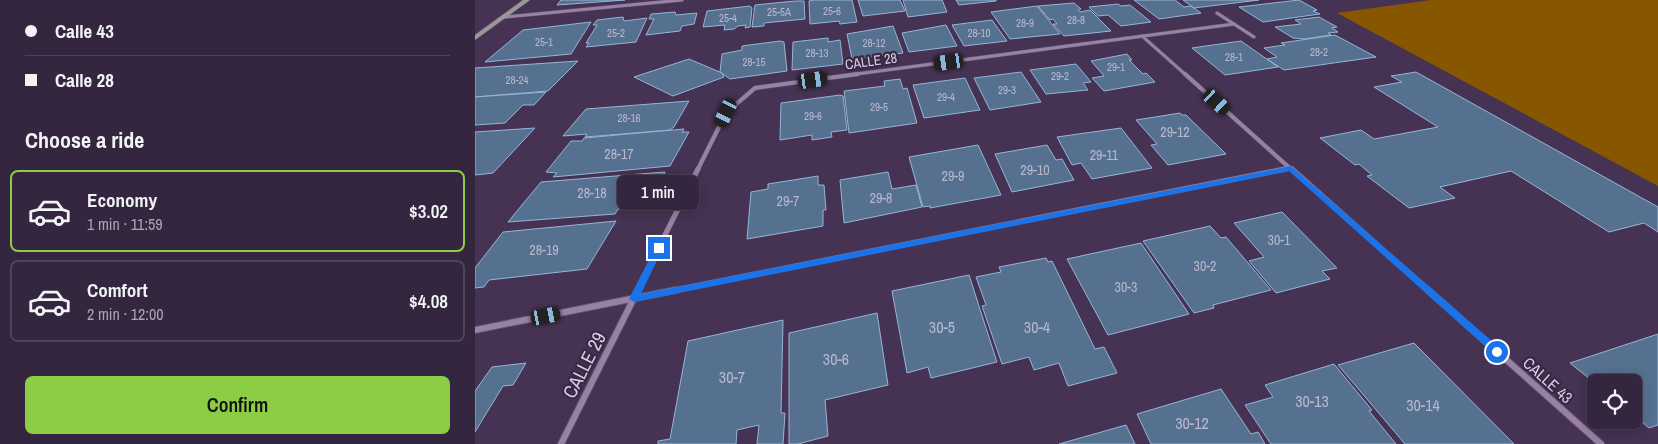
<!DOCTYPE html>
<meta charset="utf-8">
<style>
:root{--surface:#34263e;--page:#3c2e45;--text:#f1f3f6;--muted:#a9a5b0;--line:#4e4358;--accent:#8bce46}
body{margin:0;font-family:"Archivo Narrow",sans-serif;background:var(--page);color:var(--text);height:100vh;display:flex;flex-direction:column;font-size:19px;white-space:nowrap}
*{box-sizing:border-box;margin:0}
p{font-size:16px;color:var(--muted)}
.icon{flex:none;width:28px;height:28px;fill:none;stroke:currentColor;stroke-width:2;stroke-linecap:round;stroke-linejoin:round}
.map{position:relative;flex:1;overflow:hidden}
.sheet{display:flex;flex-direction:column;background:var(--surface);width:475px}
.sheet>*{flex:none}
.banner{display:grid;align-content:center;height:110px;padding:0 25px;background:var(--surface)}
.controls{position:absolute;left:1112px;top:374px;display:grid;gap:10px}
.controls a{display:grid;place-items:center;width:55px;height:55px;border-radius:8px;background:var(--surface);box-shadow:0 2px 12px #0003,0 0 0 1px var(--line);font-size:25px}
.end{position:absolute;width:22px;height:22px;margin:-11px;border:6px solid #1a73e8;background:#fff;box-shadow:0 0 0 2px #fff}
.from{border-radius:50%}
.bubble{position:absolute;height:35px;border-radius:8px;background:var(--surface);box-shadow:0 2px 12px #0003,0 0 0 1px var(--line);font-size:16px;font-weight:600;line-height:35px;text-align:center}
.car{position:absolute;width:15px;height:30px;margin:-15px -8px;border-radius:6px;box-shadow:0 0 4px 1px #0007;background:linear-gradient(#222 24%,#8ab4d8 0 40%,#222 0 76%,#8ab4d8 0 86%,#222 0)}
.banner b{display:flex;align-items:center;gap:18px;height:48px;font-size:19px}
.banner b+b{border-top:1px solid var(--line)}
.banner i{width:12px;height:12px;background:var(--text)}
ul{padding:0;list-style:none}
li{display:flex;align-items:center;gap:15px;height:82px;margin:0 10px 8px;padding:0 15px;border:2px solid var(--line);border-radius:8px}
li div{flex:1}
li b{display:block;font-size:19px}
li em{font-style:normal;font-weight:600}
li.on{border-color:var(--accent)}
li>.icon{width:45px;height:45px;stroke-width:1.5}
h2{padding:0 25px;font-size:22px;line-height:60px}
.button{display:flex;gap:10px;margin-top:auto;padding:10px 25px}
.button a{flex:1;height:58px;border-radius:8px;background:var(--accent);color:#111;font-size:20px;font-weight:600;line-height:58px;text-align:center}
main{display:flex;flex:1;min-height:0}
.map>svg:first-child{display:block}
.green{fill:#875700}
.building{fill:#567190;stroke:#97b5d7}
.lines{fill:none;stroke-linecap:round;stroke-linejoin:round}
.street-far3-casing{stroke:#604f6a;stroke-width:4}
.street-far2-casing{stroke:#604f6a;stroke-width:5}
.street-far1-casing{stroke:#604f6a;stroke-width:6}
.street-casing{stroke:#604f6a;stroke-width:8}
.secondary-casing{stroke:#604f6a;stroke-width:1}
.street-far3{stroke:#9781a5;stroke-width:3}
.street-far2{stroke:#9781a5;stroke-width:4}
.street-far1{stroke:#9781a5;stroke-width:5}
.street{stroke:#9781a5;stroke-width:6}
.secondary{fill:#999898;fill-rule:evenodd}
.route{fill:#1a73e8}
.labels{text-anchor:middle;stroke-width:4.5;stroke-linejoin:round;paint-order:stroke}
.far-number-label{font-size:11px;fill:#b9b7ce}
.far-street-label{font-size:14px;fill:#dacee2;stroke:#3b2847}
.number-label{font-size:14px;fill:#b9b7ce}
.near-number-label{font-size:16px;fill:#b9b7ce}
.street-label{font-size:16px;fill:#dacee2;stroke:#3b2847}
.near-street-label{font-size:19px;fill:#dacee2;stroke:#3b2847}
</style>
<main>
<section class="sheet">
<div class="banner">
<b><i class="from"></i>Calle 43</b>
<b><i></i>Calle 28</b>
</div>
<h2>Choose a ride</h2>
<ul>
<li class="on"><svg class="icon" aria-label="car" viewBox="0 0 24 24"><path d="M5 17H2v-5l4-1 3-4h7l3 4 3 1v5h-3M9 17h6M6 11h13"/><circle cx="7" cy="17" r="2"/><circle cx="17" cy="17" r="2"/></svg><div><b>Economy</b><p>1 min · 11:59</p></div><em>$3.02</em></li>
<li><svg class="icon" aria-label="car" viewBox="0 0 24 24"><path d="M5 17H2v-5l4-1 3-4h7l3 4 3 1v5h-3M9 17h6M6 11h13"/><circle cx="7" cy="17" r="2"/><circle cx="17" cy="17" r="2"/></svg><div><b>Comfort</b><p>2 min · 12:00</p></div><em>$4.08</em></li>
</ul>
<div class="button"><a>Confirm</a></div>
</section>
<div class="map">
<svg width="1183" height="444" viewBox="0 0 1183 444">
<rect width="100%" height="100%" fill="#463252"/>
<!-- green -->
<polygon class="green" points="956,0 1183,0 1183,186 862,13"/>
<!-- building -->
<g class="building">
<polygon points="86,0 150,0 82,5"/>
<polygon points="339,0 377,0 382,22 365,24 364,21 335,24 334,1"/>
<polygon points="383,0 425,0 430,11 388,16"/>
<polygon points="428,0 467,0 472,12 433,17"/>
<polygon points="481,0 521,0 521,1 484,5"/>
<polygon points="659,0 700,0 709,7 716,6 726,13 684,19"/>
<polygon points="708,0 784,0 719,8"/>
<polygon points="824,0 842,10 838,11 845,14 788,22 764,7"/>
<polygon points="320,1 329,1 330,19 289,23 289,26 277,27 280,5"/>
<polygon points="599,3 606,9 603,10 605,12 615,10 636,31 589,36 578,24 582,24 578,19 575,20 563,6"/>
<polygon points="643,4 646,6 655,5 676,22 646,26 633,15 623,16 614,7"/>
<polygon points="275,6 277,8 275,27 270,28 271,25 263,26 259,29 249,30 250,25 228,27 232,11"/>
<polygon points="562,6 585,34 535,39 516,12"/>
<polygon points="200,12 201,15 222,13 219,24 207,26 205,31 171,35 179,19 174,19 176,14"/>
<polygon points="148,17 149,21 172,18 161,42 111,47 114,43 111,43 122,25 118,25 122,20"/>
<polygon points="844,17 862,27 857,28 863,32 853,33 856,35 829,39 818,38 800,27 826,24 820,20"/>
<polygon points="517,20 532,41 489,46 477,25"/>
<polygon points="116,22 96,54 10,62 48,30"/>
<polygon points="471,25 482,46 434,52 427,33"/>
<polygon points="418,26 428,53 377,59 372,34"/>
<polygon points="860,35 901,57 809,70 792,59 802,57 789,48 810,45 806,43"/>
<polygon points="353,38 353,42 365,40 368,64 317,70 318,42"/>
<polygon points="305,41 309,42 312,71 255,79 245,72 247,54 267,50 267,46"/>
<polygon points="766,41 803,67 750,75 717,48"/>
<polygon points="652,54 657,60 654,60 668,74 671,73 680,82 629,91 617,78 629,76 616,61"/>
<polygon points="214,59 247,73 249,77 198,96 159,77"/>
<polygon points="103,61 73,91 0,97 0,68"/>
<polygon points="601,64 616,82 608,83 613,90 571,94 555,70"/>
<polygon points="546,72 566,102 515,110 499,78"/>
<polygon points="941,72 1183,207 1183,232 1169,223 1134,232 1036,171 965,187 980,198 934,208 892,176 897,175 884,164 880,165 845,138 886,130 899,139 963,127 899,87 927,82 916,76"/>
<polygon points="490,78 505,110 449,118 438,85"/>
<polygon points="425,79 428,89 432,88 442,123 374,133 369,91 410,86 409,81"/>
<polygon points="71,92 59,105 48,105 30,123 0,125 0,97"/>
<polygon points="365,95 368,96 372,130 356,132 357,137 337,140 337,135 305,140 306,103"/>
<polygon points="214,101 199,127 195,130 110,137 112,134 88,136 111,109"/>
<polygon points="705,113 707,115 711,115 751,154 693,165 676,145 682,144 661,120"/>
<polygon points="60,128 18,173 0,175 0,132"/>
<polygon points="646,128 677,168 617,179 606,163 597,165 582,137"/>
<polygon points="209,129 207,132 214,132 195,166 78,177 82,173 71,172 96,141 107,141 109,138"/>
<polygon points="503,145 526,195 455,208 455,206 448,207 434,157"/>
<polygon points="572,145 581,160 587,159 599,180 537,192 520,154"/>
<polygon points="190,172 172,204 165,207 143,209 140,214 33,222 66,182"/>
<polygon points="413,172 417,189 441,185 447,207 369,223 365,180"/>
<polygon points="343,176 343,185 349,185 351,210 348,210 348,226 272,239 276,192 293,189 293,184"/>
<polygon points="807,212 862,268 847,271 855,279 801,293 774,261 789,257 759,223"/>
<polygon points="141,221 112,269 14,280 9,287 0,288 0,268 28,232"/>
<polygon points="735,226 746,238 751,237 796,290 738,305 739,308 719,313 668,241"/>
<polygon points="666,243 714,314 633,335 592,259"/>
<polygon points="571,258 573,262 577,261 620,349 629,347 642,373 593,386 584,363 559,370 554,357 527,364 507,306 511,305 501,277 526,272 524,267"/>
<polygon points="494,275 522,362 456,378 453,367 432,373 417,291"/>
<polygon points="402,313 413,385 350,400 353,436 323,444 314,444 314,333"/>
<polygon points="308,320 306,413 310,413 308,444 282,444 284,425 262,430 261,444 183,444 183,441 195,439 213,341"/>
<polygon points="1183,334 1183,425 1174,428 1159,415 1159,382 1121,382 1121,384 1095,363"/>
<polygon points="939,343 1039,444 930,444 863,365"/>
<polygon points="51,363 38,385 28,386 0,432 0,391 17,367"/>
<polygon points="859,364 897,410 894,411 921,444 796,444 770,405 798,397 790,385"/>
<polygon points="746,389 776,434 783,432 790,444 676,444 662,414"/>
<polygon points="651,425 660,444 584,444"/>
</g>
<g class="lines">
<defs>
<g id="street-far3">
<polyline points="742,13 779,37"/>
<polyline points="30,17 207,0"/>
<polyline points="667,36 711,75"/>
<polyline points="374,75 759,24"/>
</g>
<g id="street-far2">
<polyline points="710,74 818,171"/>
<polyline points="222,171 251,113 280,88 383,74"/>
<polyline points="803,171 816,168"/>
</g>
<g id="street-far1">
<polyline points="817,169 954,291"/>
<polyline points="162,291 223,169"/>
<polyline points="195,291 810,169"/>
</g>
<g id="street">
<polyline points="953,290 1126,444"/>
<polyline points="0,330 201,290"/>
<polyline points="86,444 163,290"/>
</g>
<polygon id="secondary" points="48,0 55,0 0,40 0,35"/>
</defs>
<!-- street-far3 casing -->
<use href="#street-far3" class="street-far3-casing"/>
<!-- street-far2 casing -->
<use href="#street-far2" class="street-far2-casing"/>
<!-- street-far1 casing -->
<use href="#street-far1" class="street-far1-casing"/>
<!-- street casing -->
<use href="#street" class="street-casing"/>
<!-- secondary casing -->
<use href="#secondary" class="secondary-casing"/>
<!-- street-far3 -->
<use href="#street-far3" class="street-far3"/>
<!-- street-far2 -->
<use href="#street-far2" class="street-far2"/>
<!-- street-far1 -->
<use href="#street-far1" class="street-far1"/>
<!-- street -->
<use href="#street" class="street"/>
<!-- secondary -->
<use href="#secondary" class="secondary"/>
</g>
<!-- route -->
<polygon class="route" points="816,166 1026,349 1026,354 1019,354 814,171 159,302 154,299 180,248 184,245 188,248 166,294"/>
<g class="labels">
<!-- far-number labels -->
<g class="far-number-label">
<text x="357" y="15">25-6</text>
<text x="304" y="16">25-5A</text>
<text x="253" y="22">25-4</text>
<text x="601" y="24">28-8</text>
<text x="550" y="27">28-9</text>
<text x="141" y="37">25-2</text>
<text x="504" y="37">28-10</text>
<text x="69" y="46">25-1</text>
<text x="399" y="47">28-12</text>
<text x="844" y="56">28-2</text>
<text x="342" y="57">28-13</text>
<text x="759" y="61">28-1</text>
<text x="279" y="66">28-15</text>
<text x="641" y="71">29-1</text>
<text x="585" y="80">29-2</text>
<text x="42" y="84">28-24</text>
<text x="532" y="94">29-3</text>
<text x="471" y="101">29-4</text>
<text x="404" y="111">29-5</text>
<text x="338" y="120">29-6</text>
<text x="154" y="122">28-16</text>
</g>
<!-- far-street labels -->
<g class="far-street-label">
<text transform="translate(396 61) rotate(-8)" y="5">CALLE 28</text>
</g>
<!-- number labels -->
<g class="number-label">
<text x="700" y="137">29-12</text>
<text x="144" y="159">28-17</text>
<text x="629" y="160">29-11</text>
<text x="560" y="175">29-10</text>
<text x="478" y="181">29-9</text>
<text x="117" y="198">28-18</text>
<text x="406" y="203">29-8</text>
<text x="313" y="206">29-7</text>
<text x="804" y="245">30-1</text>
<text x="69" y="255">28-19</text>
<text x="730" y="271">30-2</text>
<text x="651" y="292">30-3</text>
</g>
<!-- near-number labels -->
<g class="near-number-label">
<text x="467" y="333">30-5</text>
<text x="562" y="333">30-4</text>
<text x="361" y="365">30-6</text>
<text x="257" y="383">30-7</text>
<text x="837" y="407">30-13</text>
<text x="948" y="411">30-14</text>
<text x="717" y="429">30-12</text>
</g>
<!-- street labels -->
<g class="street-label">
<text transform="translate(1073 380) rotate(42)" y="6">CALLE 43</text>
</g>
<!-- near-street labels -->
<g class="near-street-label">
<text transform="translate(109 365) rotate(-63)" y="7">CALLE 29</text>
</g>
</g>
</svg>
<div class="controls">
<a><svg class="icon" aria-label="locate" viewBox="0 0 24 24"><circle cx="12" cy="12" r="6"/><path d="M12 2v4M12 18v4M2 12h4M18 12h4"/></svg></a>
</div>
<i class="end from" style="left:1022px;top:352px"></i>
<i class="end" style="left:184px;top:248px"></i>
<div class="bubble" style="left:142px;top:175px;width:82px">1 min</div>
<i class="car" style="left:474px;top:62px;rotate:262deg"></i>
<i class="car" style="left:338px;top:80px;rotate:82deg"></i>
<i class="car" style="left:742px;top:102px;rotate:132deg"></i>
<i class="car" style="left:251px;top:113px;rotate:206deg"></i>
<i class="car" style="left:71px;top:316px;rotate:79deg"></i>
</div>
</main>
